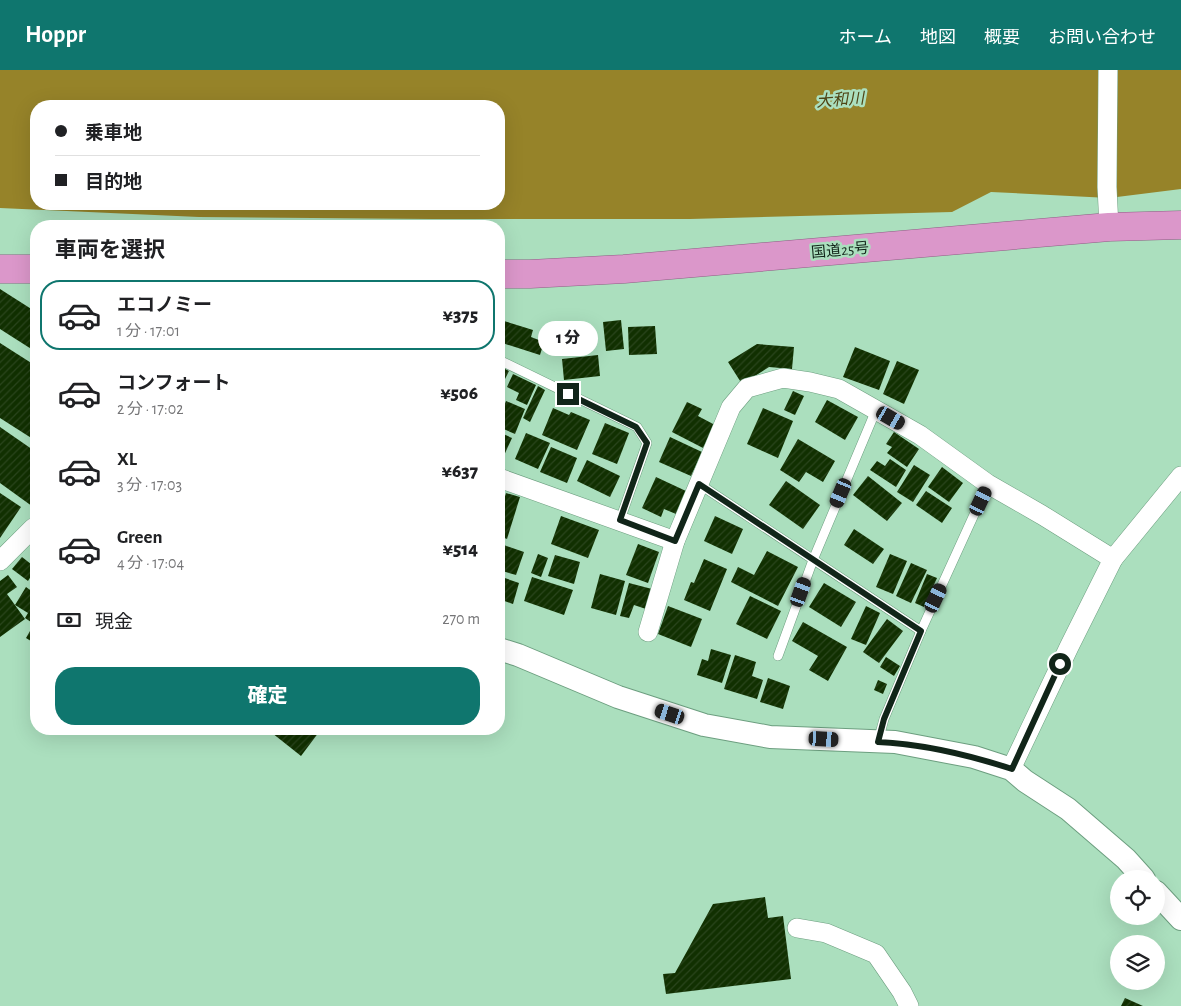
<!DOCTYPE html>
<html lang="ja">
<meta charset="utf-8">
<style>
:root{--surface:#fff;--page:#f6f6f6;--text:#202124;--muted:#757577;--line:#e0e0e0;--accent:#0f766e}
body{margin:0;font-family:"Alegreya Sans","Noto Sans JP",sans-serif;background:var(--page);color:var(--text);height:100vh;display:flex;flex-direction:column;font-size:19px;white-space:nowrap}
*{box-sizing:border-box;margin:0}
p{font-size:16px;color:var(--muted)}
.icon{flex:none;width:28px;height:28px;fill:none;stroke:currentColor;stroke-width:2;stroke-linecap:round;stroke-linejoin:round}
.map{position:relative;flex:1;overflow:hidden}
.panel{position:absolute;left:30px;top:150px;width:475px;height:515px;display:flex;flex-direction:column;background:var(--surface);border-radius:20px;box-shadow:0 5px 20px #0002}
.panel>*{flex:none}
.banner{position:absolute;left:30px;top:30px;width:475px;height:110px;border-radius:20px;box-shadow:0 5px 20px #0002;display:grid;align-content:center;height:110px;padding:0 25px;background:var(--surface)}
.tools{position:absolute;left:1110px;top:800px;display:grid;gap:10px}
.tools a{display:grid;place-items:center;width:55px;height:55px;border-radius:50%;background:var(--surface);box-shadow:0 5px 20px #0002;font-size:25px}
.end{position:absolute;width:22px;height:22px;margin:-11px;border:6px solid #112519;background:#fff;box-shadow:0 0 0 2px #fff}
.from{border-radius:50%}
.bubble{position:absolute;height:35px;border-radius:18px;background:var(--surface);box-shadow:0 5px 20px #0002;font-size:16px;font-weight:800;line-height:35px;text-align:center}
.car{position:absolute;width:15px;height:30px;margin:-15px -8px;border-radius:6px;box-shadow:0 0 4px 1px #0007;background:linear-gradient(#222 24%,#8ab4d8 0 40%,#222 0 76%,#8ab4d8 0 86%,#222 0)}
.banner b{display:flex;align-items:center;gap:18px;height:48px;font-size:19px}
.banner b+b{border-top:1px solid var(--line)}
.banner i{width:12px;height:12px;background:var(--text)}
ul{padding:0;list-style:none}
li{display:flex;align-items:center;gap:15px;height:70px;margin:0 10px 8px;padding:0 15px;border:2px solid transparent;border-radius:20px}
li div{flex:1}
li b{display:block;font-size:19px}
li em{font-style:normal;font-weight:800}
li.on{border-color:var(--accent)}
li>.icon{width:45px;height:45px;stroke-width:1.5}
h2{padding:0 25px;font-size:22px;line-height:60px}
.pay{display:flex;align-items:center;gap:12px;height:55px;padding:0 25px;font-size:19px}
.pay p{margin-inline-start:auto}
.action{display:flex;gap:10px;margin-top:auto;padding:10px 25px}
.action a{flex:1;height:58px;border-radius:20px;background:var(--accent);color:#fff;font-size:20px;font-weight:800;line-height:58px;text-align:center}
header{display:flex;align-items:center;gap:30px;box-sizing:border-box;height:70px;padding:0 25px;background:var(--accent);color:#fff}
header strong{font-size:24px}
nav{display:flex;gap:28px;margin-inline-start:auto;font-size:18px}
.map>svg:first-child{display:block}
.water{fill:#968329;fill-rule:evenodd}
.building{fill:url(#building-hatch)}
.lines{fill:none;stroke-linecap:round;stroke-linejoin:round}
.service-casing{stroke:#6c9e7f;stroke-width:10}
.minor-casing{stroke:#6c9e7f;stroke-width:20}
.tertiary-casing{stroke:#6c9e7f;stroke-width:24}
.trunk-casing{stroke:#8e5e84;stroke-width:29}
.service{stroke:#fff;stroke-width:9}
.minor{stroke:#fff;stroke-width:19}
.tertiary{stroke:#fff;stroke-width:22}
.trunk{stroke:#db97ca;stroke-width:28}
.route{stroke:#112519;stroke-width:6}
.labels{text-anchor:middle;stroke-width:5;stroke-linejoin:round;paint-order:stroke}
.street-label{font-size:15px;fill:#112519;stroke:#abdfbe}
.water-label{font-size:16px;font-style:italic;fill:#4f4415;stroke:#abdfbe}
</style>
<header>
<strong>Hoppr</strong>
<nav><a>ホーム</a><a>地図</a><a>概要</a><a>お問い合わせ</a></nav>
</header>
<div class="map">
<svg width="1181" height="936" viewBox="0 0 1181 936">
<defs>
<pattern id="building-hatch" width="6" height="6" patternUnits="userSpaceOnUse" patternTransform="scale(1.25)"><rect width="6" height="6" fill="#113001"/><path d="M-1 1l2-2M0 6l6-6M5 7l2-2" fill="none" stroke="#2a451d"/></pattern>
</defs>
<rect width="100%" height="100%" fill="#abdfbe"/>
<!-- water -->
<path class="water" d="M0,0H1181V119L1109,128L991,122L952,142L690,149H432L199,147L0,138ZM36,36H499V134H36Z"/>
<!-- building -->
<g class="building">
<polygon points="0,219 36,242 36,282 0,259"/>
<polygon points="621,250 624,279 606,281 603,252"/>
<polygon points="504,251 533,260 531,267 544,272 540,285 499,272"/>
<polygon points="655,256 657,284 629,285 628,257"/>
<polygon points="0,273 36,296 36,371 0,348"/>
<polygon points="757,274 794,277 792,299 769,297 742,314 728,292"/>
<polygon points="855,277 890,291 879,320 843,307"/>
<polygon points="598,285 600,306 564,310 562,289"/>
<polygon points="897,291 919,300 904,334 883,324"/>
<polygon points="499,296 509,301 503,313 499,310"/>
<polygon points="513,304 536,315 527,335 516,330 519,323 507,317"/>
<polygon points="538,316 545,320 530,352 523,348"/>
<polygon points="793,321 804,326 795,345 784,340"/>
<polygon points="827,330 858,347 845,370 815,352"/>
<polygon points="506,331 525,339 515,364 499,357 499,349"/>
<polygon points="687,332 702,339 698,346 715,355 703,378 672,362"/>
<polygon points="553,338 569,345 571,342 590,350 577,380 542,365"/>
<polygon points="763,338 793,351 778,388 747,374"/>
<polygon points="605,353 629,363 617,394 592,384"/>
<polygon points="0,357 36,382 36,439 0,413"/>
<polygon points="499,362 512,368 501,392 499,392"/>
<polygon points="894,362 919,379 907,397 887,383 892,377 886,374"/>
<polygon points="526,363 550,373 538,399 515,389"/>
<polygon points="670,367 702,382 691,406 659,392"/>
<polygon points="798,369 835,391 823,412 806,402 799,412 780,400"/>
<polygon points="551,377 577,388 567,413 540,402"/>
<polygon points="890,389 906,400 896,417 870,400 877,391 885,396"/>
<polygon points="587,390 620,406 610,427 577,411"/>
<polygon points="914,395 930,405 913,432 897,422"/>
<polygon points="942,397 963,413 949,432 928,417"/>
<polygon points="868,406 902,433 887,451 853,425"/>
<polygon points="656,407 686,421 676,444 664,439 661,447 642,438"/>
<polygon points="786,411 820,435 803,459 769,435"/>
<polygon points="926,421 952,438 942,453 916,435"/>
<polygon points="0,423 21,437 0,468"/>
<polygon points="506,423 520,427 507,469 499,466 499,445"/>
<polygon points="561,446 599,460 588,488 551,474"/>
<polygon points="715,446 743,459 732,484 704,471"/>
<polygon points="854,459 884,479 873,494 844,475"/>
<polygon points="501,474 524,482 516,505 499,500 499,482"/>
<polygon points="638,474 659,482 648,513 626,505"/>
<polygon points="767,481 798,497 778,536 731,512 738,497 754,505"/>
<polygon points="538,484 548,488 541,507 531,503"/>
<polygon points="890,484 907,491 893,524 876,517"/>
<polygon points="555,485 580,492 574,514 548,506"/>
<polygon points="22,487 36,498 28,511 12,499"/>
<polygon points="704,489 727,499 710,541 684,530 691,512 694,513"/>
<polygon points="911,493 927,500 911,533 896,526"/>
<polygon points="600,504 625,511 616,545 591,538"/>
<polygon points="927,504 937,508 924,537 915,533"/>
<polygon points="8,505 17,517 7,524 25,549 0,567 0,511"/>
<polygon points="499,506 519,513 513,534 499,529"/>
<polygon points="532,507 573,520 564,545 524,531"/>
<polygon points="629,513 652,519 646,539 634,535 629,548 620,546"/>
<polygon points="824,513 856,532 841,557 809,537"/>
<polygon points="36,516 36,569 34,573 26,568 34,554 25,548 28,543 15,535 26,517 33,522"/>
<polygon points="750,526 781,541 767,569 736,554"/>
<polygon points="668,536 702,549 691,577 658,564"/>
<polygon points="866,536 880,543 866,575 851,569"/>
<polygon points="887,549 903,561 879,593 863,582"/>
<polygon points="803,552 847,577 828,611 809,600 818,586 792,571"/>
<polygon points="711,579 731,585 722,613 697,605 702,589 708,591"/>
<polygon points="735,585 756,592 752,606 763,610 757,629 724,619"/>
<polygon points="886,587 900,596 894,606 880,597"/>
<polygon points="768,608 790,616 783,639 760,632"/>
<polygon points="878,610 887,614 883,624 874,620"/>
<polygon points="267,659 314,659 319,662 301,686"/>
<polygon points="765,827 768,848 783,846 791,909 666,924 663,904 675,903 713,834"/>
<polygon points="1125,928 1143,936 1121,936"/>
</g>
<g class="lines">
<defs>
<g id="service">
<polyline points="499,290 637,357 647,373 620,450"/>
<polyline points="699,414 921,561"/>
<polyline points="778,586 813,490 876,340"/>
<polyline points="878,671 884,649 921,561 988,414"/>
</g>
<g id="minor">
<polyline points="1108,0 1107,117 1109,157"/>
<polyline points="499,408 675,471"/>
<polyline points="0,491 33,458 36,460"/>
<polyline points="648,562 675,471 731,337 747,318 783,308 810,312 839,319 876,340 920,365 988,414 1042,445 1113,489"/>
<polyline points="1011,699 1069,577 1113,489 1181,406"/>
<polyline points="797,858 826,863 876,884 902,922 909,936"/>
</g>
<g id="tertiary">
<polyline points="499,579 518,585 618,627 704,655 770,667 895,672 974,687 1011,699 1025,711 1068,739 1126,789 1144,809"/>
<polyline points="1156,822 1181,849"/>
</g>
<g id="trunk">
<polyline points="0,199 36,199"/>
<polyline points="499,204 530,204 624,199 1109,157 1181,155"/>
</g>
</defs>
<!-- service casing -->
<use href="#service" class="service-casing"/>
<!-- minor casing -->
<use href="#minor" class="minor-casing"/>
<!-- tertiary casing -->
<use href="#tertiary" class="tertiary-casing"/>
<!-- trunk casing -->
<use href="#trunk" class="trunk-casing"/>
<!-- service -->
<use href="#service" class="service"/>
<!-- minor -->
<use href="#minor" class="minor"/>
<!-- tertiary -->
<use href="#tertiary" class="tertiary"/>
<!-- trunk -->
<use href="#trunk" class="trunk"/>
</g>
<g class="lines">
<!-- route -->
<path class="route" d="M568,324L636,357L647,373L620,450L675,471L699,414L921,561L884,649L878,672C923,674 969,685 1012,699L1060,594"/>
</g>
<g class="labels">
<!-- street labels -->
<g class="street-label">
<text transform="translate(840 180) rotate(-5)" y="5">国道25号</text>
</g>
<!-- water labels -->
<g class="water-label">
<text transform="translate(840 29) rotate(-4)" y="6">大和川</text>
</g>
</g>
</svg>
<div class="tools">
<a><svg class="icon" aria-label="locate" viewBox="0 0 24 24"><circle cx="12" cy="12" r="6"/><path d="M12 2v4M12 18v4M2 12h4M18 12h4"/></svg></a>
<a><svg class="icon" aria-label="layers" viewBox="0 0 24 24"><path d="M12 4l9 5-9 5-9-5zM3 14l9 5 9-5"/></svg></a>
</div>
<i class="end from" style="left:1060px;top:594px"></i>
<i class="end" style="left:568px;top:324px"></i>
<div class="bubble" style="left:538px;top:251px;width:60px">1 分</div>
<i class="car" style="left:891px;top:348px;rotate:120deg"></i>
<i class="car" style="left:841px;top:423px;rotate:203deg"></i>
<i class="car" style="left:981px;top:431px;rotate:25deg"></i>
<i class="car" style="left:801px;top:522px;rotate:20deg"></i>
<i class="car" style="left:936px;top:528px;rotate:25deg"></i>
<i class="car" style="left:670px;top:644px;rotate:288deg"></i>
<i class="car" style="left:824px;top:669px;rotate:93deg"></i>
<div class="banner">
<b><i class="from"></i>乗車地</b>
<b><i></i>目的地</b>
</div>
<section class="panel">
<h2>車両を選択</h2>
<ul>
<li class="on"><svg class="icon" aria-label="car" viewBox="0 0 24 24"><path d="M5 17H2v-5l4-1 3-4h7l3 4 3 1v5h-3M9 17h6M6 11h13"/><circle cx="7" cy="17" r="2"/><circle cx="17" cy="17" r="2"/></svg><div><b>エコノミー</b><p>1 分 · 17:01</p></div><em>¥375</em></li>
<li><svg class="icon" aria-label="car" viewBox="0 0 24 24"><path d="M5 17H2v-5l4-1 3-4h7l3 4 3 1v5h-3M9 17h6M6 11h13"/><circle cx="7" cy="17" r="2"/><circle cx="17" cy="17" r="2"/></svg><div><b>コンフォート</b><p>2 分 · 17:02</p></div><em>¥506</em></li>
<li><svg class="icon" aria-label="car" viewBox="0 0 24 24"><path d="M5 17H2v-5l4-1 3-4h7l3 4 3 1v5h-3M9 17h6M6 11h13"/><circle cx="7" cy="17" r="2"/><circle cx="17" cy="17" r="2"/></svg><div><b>XL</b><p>3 分 · 17:03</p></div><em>¥637</em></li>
<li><svg class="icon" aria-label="car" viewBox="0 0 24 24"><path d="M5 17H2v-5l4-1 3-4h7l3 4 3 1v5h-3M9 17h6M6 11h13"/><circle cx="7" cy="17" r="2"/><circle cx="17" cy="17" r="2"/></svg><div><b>Green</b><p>4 分 · 17:04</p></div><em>¥514</em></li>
</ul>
<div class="pay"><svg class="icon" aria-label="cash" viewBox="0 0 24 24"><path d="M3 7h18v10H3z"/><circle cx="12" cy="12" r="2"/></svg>現金<p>270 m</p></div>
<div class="action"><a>確定</a></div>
</section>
</div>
